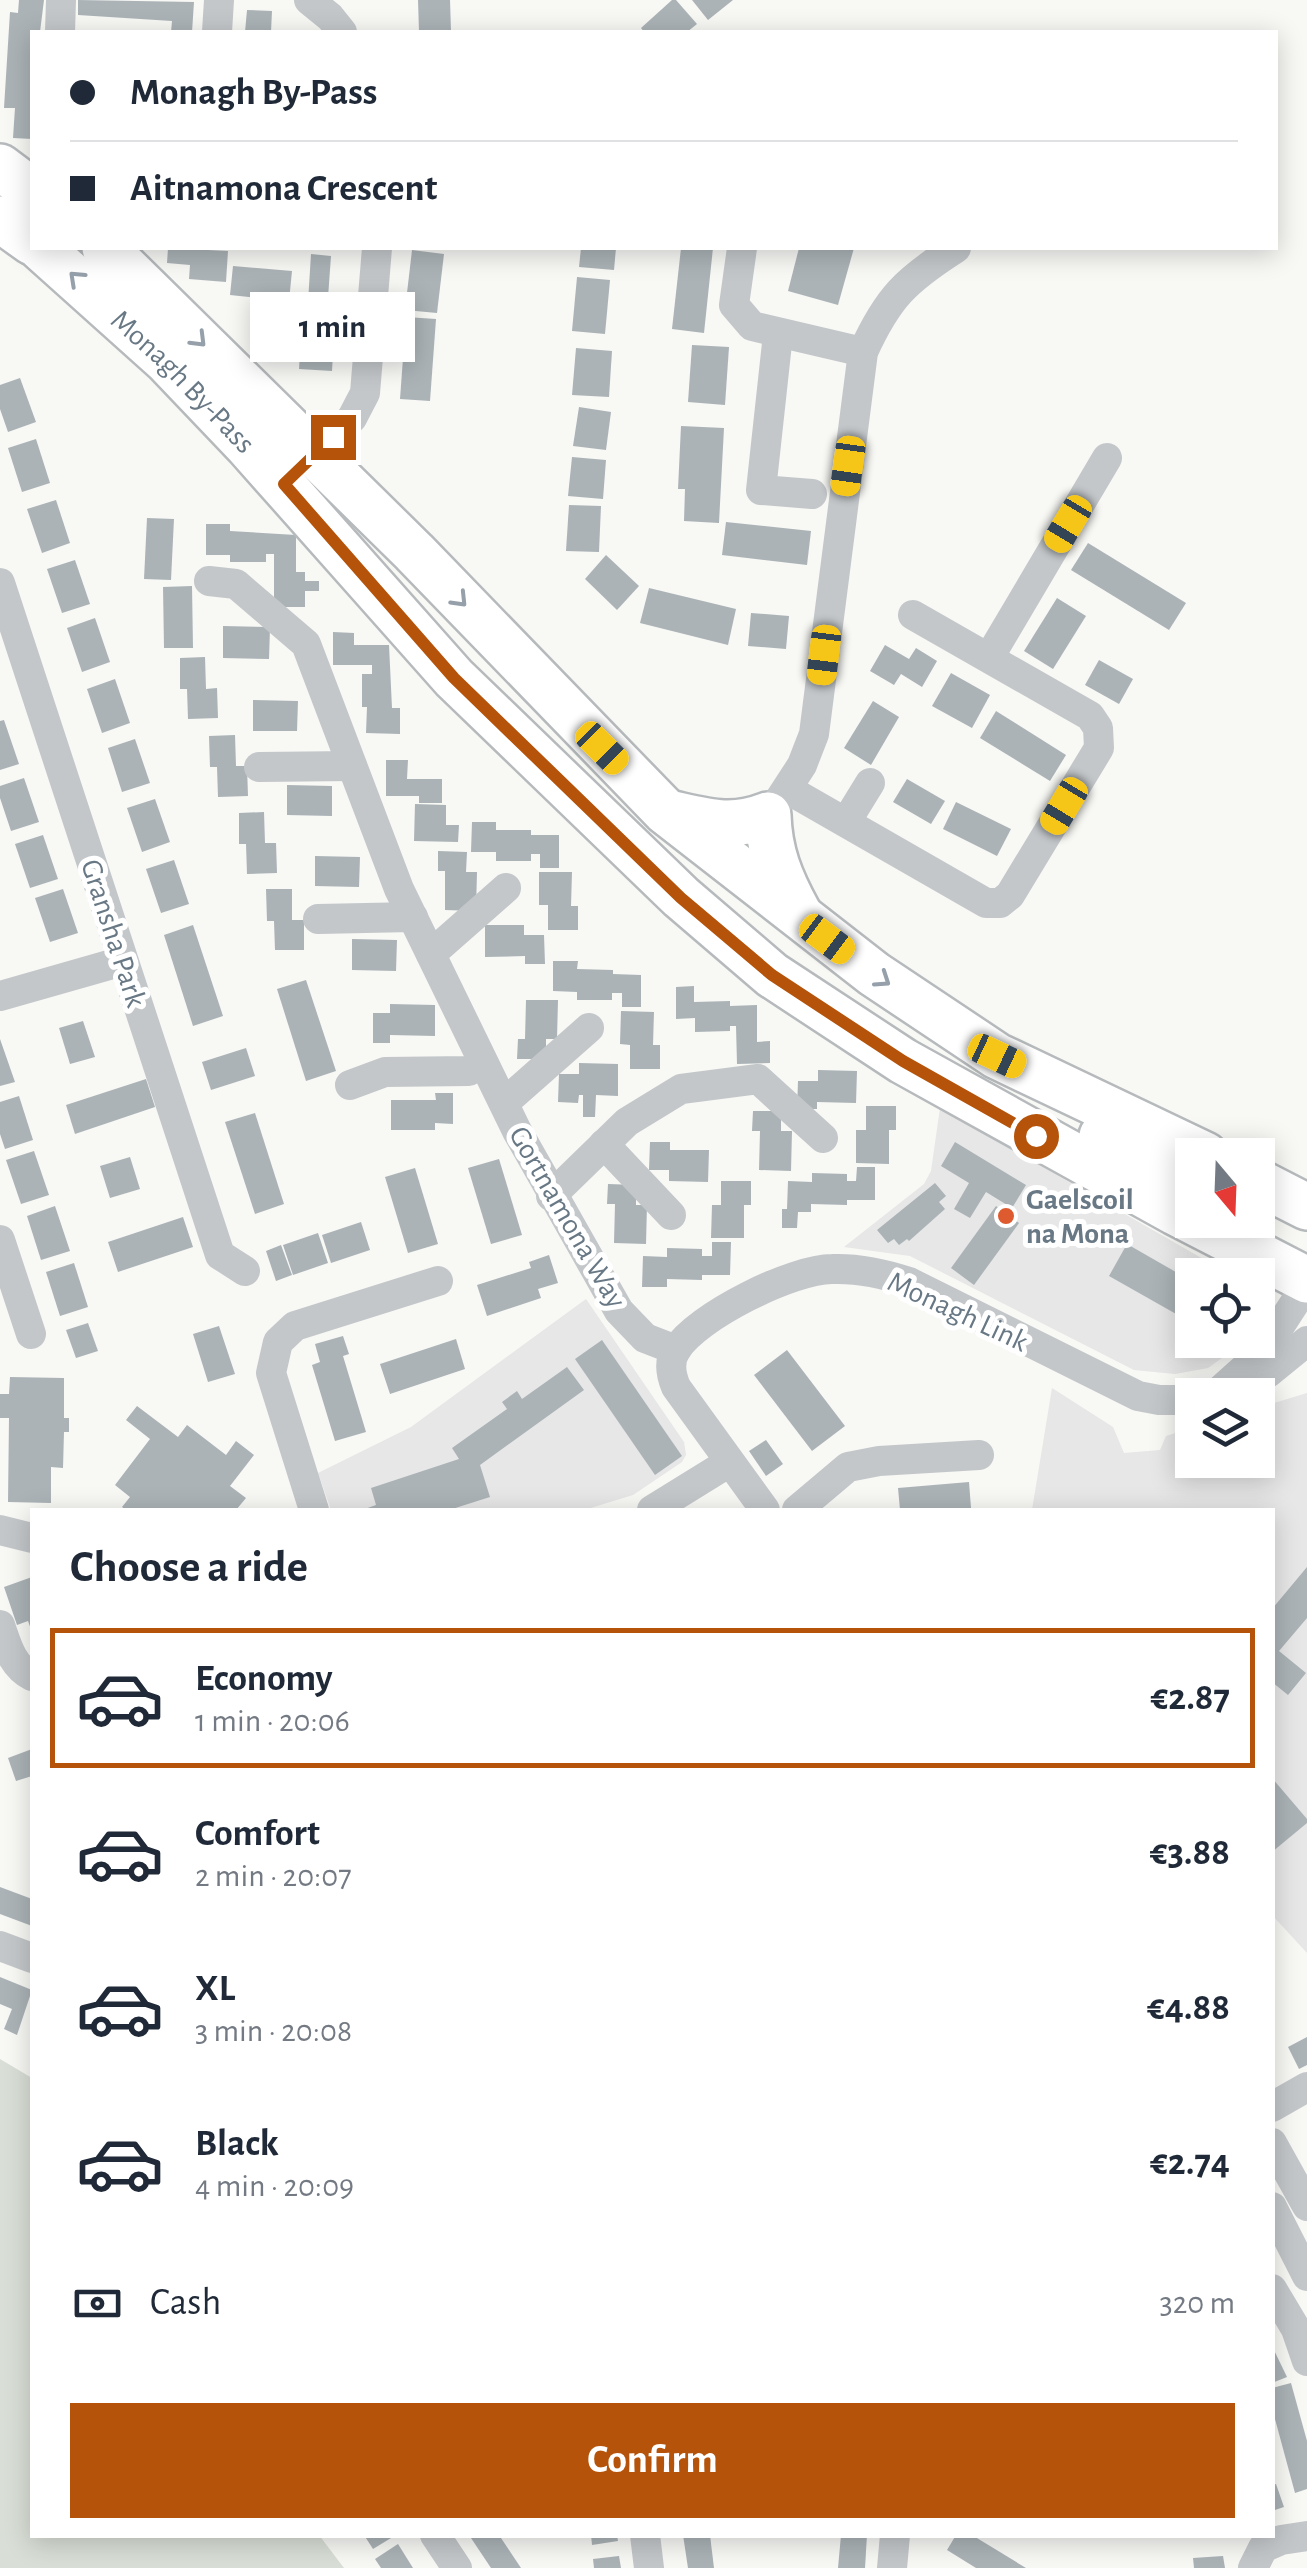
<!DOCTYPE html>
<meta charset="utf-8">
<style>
:root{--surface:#fff;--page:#f2f2f3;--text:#1f2937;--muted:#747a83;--line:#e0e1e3;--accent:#b45309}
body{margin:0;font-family:"Alegreya Sans",sans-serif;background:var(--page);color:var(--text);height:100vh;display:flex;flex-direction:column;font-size:38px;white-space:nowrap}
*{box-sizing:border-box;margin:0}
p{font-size:32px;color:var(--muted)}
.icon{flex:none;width:55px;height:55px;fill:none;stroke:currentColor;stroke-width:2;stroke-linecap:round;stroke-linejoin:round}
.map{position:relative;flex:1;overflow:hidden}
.drawer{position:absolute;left:30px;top:1508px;width:1245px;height:1030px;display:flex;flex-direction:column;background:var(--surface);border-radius:0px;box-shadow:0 5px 25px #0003}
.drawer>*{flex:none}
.guide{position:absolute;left:30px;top:30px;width:1248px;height:220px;border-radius:0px;box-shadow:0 5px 25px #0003;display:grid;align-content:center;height:220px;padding:0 40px;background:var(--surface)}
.needle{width:65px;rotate:161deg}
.fabs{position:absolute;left:1175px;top:1138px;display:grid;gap:20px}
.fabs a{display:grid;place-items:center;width:100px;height:100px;border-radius:0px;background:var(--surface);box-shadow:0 5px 25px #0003;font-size:50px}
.end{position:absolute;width:45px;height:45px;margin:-22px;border:12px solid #b45309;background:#fff;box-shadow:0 0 0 5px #fff}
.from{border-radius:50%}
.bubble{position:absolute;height:70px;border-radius:0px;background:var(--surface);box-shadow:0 5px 25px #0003;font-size:32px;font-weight:700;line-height:70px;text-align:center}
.car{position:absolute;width:30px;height:60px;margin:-30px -15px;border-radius:12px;box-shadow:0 0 8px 2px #0007;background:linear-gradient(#f5c518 24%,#345 0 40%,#f5c518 0 76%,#345 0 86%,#f5c518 0)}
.guide b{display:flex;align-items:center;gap:35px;height:95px;font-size:38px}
.guide b+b{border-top:2px solid var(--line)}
.guide i{width:25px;height:25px;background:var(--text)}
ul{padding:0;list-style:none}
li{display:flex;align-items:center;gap:30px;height:140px;margin:0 20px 15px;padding:0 20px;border:5px solid transparent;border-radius:0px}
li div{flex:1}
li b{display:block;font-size:38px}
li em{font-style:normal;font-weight:700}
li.current{border-color:var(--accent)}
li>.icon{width:90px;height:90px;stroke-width:1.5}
h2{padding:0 40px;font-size:45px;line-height:120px}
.pay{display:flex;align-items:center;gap:25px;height:110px;padding:0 40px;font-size:38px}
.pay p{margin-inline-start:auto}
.primary-button{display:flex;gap:20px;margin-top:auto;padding:20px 40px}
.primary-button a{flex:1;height:115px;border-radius:0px;background:var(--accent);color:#fff;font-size:40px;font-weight:700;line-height:115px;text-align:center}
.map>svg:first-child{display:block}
.built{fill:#e6e7e6}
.green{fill:#d9dfd6}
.building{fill:#abb3b7}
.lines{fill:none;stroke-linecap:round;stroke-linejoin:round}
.highway-casing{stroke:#b6babc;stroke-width:50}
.minor{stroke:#c3c7ca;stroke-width:30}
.highway{stroke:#fff;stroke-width:45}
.oneway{stroke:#95a0aa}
.route{stroke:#b45309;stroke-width:12}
.poi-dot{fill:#de5a2f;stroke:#fff;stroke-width:4}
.labels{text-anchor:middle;stroke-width:10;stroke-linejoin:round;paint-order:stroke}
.street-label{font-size:30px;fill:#687885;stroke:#fff}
.poi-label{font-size:30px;font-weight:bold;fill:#687885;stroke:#fff;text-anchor:start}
</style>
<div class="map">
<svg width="1307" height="2568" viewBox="0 0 1307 2568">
<rect width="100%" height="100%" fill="#f8f8f5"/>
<!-- built -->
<g class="built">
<polygon points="940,1108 1231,1275 1192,1275 1192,1340 1247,1340 1208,1368 1175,1374 1134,1370 910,1256 844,1247 924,1184 931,1171"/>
<polygon points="586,1299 684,1442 686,1455 682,1462 633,1495 584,1510 331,1510 318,1473 411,1427"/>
<polygon points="1052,1388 1113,1427 1124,1453 1160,1450 1166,1436 1192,1428 1192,1460 1258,1460 1258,1408 1307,1393 1307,1953 1273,1916 1272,1510 1032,1510"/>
</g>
<!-- green -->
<polygon class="green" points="0,2059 32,2078 32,2535 319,2535 344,2568 0,2568"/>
<!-- building -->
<g class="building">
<polygon points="19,0 44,0 40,32 32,32 32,139 13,138 15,108 4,108 10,12 18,13"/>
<polygon points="78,0 194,2 192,32 171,32 172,21 78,15"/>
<polygon points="418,0 450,0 451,32 419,32"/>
<polygon points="672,0 676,0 697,24 687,32 644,32 641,28"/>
<polygon points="692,0 733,0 708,20"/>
<polygon points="247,10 272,11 271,32 245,32"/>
<polygon points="168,248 228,251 226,282 189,279 190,265 167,263"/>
<polygon points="581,248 616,248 614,270 579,267"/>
<polygon points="681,248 713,248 704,333 672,329"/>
<polygon points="799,248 854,248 838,305 788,291"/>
<polygon points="412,250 444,254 437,313 405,310"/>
<polygon points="311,254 331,256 324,353 333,354 332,371 299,369 300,352 296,352 298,317 307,318"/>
<polygon points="233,266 292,271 289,301 230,295"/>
<polygon points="577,277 610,280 605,334 572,331"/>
<polygon points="406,317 436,319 430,401 400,399"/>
<polygon points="692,345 729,347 725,405 688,402"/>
<polygon points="576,348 612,351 609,397 572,395"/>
<polygon points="20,378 36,422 8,432 0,409 0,385"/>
<polygon points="579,407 611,412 606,450 573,446"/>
<polygon points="681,426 724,428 719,523 684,521 685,489 678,489"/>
<polygon points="36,439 50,483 22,492 8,448"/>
<polygon points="572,457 606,460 603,499 568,496"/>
<polygon points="56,500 70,543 42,553 27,509"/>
<polygon points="569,505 601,506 599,552 566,551"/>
<polygon points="147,518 174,519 171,580 144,579"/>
<polygon points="726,522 811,531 807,565 722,555"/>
<polygon points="206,524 230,524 230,531 296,535 296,572 305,572 305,581 319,581 319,591 305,591 305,607 274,607 274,554 266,554 266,562 230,562 230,555 206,555"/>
<polygon points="1088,543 1186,603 1169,630 1071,570"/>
<polygon points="606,555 639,586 617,610 585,579"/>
<polygon points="75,560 90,604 62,613 47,569"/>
<polygon points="192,586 193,648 164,648 163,587"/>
<polygon points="649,588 736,609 728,645 640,623"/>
<polygon points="1057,598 1086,616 1053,669 1024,651"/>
<polygon points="751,613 789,616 786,649 748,646"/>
<polygon points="95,618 110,662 82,672 67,628"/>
<polygon points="223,626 270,627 269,659 223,658"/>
<polygon points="333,632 354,633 354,645 389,645 392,708 400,708 400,734 366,733 367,707 362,707 362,674 372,674 372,665 333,665"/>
<polygon points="885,645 909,659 916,648 937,661 922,687 901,674 894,685 870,671"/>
<polygon points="205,657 206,689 217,688 218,718 188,719 187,689 180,689 180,658"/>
<polygon points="1099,660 1133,679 1119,704 1085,685"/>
<polygon points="951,673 990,695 972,728 932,706"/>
<polygon points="115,679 130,723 102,733 87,689"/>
<polygon points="253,700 298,701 297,731 253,731"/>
<polygon points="873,701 899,717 871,765 844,748"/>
<polygon points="996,711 1066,755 1050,781 980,738"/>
<polygon points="4,720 19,764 0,770 0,721"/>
<polygon points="235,735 236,766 247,766 248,796 218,797 217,767 210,767 209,736"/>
<polygon points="135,739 150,783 122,792 108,748"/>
<polygon points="386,760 408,760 407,779 442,779 442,803 419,803 419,796 386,796"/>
<polygon points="24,778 39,822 11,831 0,798 0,786"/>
<polygon points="907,779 945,801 931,824 893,802"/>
<polygon points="287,785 332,786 332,816 287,815"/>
<polygon points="155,799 170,842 142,852 127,808"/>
<polygon points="956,802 1011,829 997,856 943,829"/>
<polygon points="415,804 446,805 446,825 459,825 458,842 414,841"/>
<polygon points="264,812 265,843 276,843 277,873 247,874 246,844 239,844 239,813"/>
<polygon points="472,822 496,822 496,830 531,830 531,835 559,835 559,868 540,868 540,854 531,854 531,861 496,861 496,852 471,852"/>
<polygon points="43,835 58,879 30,888 15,844"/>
<polygon points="438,851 467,852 466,872 477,872 476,911 445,910 445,871 438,871"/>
<polygon points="315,856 360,857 359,887 315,886"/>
<polygon points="174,860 189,904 161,913 146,869"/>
<polygon points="539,872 572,872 571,906 578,906 578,930 548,930 548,905 539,905"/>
<polygon points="63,889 78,933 50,942 35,898"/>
<polygon points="266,889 292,889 292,920 304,920 304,950 275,950 274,921 267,921"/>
<polygon points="193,925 223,1016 193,1026 164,935"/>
<polygon points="485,925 524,925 524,935 544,935 545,964 525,964 525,956 485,957"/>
<polygon points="352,939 397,940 396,971 352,970"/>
<polygon points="553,961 578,961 577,969 613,970 613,974 641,975 641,1007 622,1007 622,993 612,993 612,1000 577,1000 577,992 553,991"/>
<polygon points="306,980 336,1071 306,1081 277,989"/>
<polygon points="694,986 694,1002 730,1001 730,1006 757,1005 757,1042 770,1041 770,1063 737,1064 736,1026 730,1026 730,1031 695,1032 695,1018 676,1019 676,987"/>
<polygon points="526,1000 558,1000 557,1039 546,1039 546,1059 517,1059 518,1039 525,1039"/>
<polygon points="390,1004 435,1005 435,1036 390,1035 390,1043 373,1043 373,1013 390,1013"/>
<polygon points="621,1011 654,1012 653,1045 660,1045 660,1069 630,1069 630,1045 620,1044"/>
<polygon points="83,1021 95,1057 70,1064 59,1028"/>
<polygon points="0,1039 15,1082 0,1086"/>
<polygon points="246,1048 255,1076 211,1090 202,1062"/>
<polygon points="579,1063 618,1064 618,1096 596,1095 595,1117 583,1117 583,1095 579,1095 578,1103 558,1102 559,1074 579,1074"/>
<polygon points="818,1070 857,1071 856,1103 817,1102 817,1109 797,1109 798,1081 818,1081"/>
<polygon points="146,1079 155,1107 75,1134 66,1105"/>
<polygon points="435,1093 453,1093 453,1124 435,1123 435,1130 391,1130 391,1100 436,1100"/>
<polygon points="19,1096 33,1140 5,1149 0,1134 0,1102"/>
<polygon points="866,1106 896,1106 896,1130 889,1130 889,1164 856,1163 856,1130 866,1130"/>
<polygon points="753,1111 781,1111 781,1131 792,1131 791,1171 759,1170 760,1131 752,1131"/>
<polygon points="255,1113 284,1204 255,1214 225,1122"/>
<polygon points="650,1142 670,1142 670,1150 709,1150 708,1182 669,1181 669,1170 649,1170"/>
<polygon points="955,1142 1026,1185 1012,1208 986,1192 970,1218 954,1209 969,1183 941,1166"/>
<polygon points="34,1151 49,1195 21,1204 6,1160"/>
<polygon points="130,1157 140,1189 110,1198 100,1166"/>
<polygon points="499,1159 522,1235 491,1244 468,1168"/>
<polygon points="857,1167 875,1167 875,1200 847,1200 847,1205 811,1204 811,1212 798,1212 797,1228 782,1228 782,1209 787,1209 788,1181 812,1182 812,1173 847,1174 847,1181 856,1181"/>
<polygon points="415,1168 438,1244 408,1253 385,1177"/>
<polygon points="721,1181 751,1181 751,1205 744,1205 744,1238 711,1238 712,1205 721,1205"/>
<polygon points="935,1183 946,1196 939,1202 945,1209 909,1241 907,1239 899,1245 894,1239 888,1243 877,1230"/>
<polygon points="608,1184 636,1185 636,1205 647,1205 646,1244 614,1243 615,1204 607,1204"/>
<polygon points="55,1206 70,1251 41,1260 27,1216"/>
<polygon points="996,1206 1019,1223 974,1285 951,1268"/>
<polygon points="183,1217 193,1247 118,1272 108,1242"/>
<polygon points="361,1222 370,1250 331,1263 322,1235"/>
<polygon points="318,1233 328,1263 293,1275 283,1245"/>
<polygon points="712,1242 731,1242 730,1275 702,1275 702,1280 667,1279 667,1287 642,1287 643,1256 667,1257 667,1248 702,1249 702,1256 712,1256"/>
<polygon points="1127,1244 1188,1279 1196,1265 1212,1275 1192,1275 1192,1323 1109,1276"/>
<polygon points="281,1245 292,1275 276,1281 266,1251"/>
<polygon points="549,1255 558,1283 538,1289 541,1298 487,1316 477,1285 531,1268 529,1262"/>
<polygon points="74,1263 88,1307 60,1316 46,1272"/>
<polygon points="88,1323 98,1351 76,1358 66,1330"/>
<polygon points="219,1326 235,1374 208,1382 193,1334"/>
<polygon points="343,1336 349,1354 343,1356 366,1432 335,1441 312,1365 320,1362 315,1344"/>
<polygon points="456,1339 465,1369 390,1394 380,1364"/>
<polygon points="602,1340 682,1456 655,1475 575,1359"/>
<polygon points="787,1350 845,1426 812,1451 754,1375"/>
<polygon points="567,1367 584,1390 480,1465 490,1497 449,1510 362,1510 376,1505 371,1488 459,1459 452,1448 507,1409 502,1402 517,1391 522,1399"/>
<polygon points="10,1377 64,1378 64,1418 69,1418 69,1432 64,1432 63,1468 51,1467 51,1503 8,1502 9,1418 0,1418 0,1394 9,1394"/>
<polygon points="137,1406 178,1437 187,1425 226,1455 236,1441 254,1455 230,1486 246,1498 236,1510 126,1510 122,1507 130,1497 115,1485 150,1439 126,1420"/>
<polygon points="766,1440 783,1464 766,1476 749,1451"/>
<polygon points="969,1482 971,1508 900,1510 898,1488"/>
<polygon points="1307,1567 1307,1618 1279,1651 1306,1673 1288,1695 1272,1682 1272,1609"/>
<polygon points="32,1577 32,1632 28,1621 17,1625 4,1587"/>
<polygon points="32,1749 32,1776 16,1781 8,1758"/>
<polygon points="1272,1778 1307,1819 1307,1823 1272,1852"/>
<polygon points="0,1887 32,1899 32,1926 0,1914"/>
<polygon points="0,1977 32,1990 17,2035 4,2029 12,2009 0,2004"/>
<polygon points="1307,2037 1307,2065 1299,2069 1288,2047"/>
<polygon points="1272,2346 1287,2377 1272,2383"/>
<polygon points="1291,2383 1307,2441 1307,2489 1295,2493 1272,2408 1272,2388"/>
<polygon points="1276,2484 1284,2507 1272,2511 1272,2485"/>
<polygon points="364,2535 396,2535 373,2549"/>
<polygon points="469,2535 499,2535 521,2568 491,2568"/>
<polygon points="591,2535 617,2535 618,2541 592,2545"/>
<polygon points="683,2535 710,2535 714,2568 688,2568"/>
<polygon points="841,2535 867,2535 865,2568 838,2568"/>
<polygon points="956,2535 972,2535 1026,2568 976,2568 947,2550"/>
<polygon points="398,2544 413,2568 381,2568 375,2559"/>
<polygon points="619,2556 621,2568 594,2568 593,2559"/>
<polygon points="1223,2556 1225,2568 1194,2568 1193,2558"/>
</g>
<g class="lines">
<defs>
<g id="highway">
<polyline points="0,167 32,191"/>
<polyline points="0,219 32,242"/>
<path id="s1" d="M41,248L167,361L248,446L454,678L681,897L772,975L903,1061L1175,1212L1307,1280"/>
<polyline points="105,248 414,552 666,812 874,974 997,1056 1205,1155"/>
<path d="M673,814C709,822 732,829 768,815C769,852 780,879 798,912"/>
<polyline points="1102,1136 1192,1185"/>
<polyline points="1258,1182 1307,1207"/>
</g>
</defs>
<!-- highway casing -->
<use href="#highway" class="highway-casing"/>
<!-- minor -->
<g class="minor">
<polyline points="309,0 330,17 342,32"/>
<polyline points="60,32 61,0"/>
<polyline points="217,32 219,0"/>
<polyline points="742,248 734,305 752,326 863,352"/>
<polyline points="778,334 761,490 812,494"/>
<polyline points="304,465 352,418 365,393 377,248"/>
<polyline points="209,581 236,584 306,644 399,889 517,1131 619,1311 645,1338 676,1350"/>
<polyline points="0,583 220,1255 245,1271"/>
<polyline points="990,656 1107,458"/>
<polyline points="259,767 352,766"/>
<polyline points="789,790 986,903 1000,903 1010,895 1099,748 1098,728 1090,716 913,615"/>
<path d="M776,805L802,765L814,734L863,352C888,297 906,280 956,248"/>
<polyline points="846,822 870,783"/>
<polyline points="318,919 413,917"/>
<polyline points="431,954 506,888"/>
<polyline points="0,996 123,961"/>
<polyline points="350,1085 385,1072 469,1071 481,1062"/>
<polyline points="504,1103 589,1028"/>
<polyline points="604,1144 671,1215"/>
<polyline points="551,1196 627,1122 681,1089 758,1079 823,1138"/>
<polyline points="0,1240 31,1334"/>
<polyline points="1248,1381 1268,1373 1307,1341"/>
<polyline points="1215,1395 1263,1352 1307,1284"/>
<polyline points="314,1510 271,1373 278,1342 295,1326 438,1281"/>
<polyline points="652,1510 728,1463"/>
<path d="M765,1510L676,1387C671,1375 668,1362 676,1350C697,1316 793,1269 832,1269C858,1268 885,1274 909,1282L1138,1396L1159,1400H1192"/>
<polyline points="797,1510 848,1467 879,1461 979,1455"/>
<polyline points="0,1530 32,1538"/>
<path d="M0,1625C7,1645 12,1666 32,1676"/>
<polyline points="0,1946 32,1958"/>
<polyline points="1272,2107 1307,2087"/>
<polyline points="1272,2143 1307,2206"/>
<polyline points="1272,2207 1307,2276"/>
<polyline points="1272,2289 1296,2329 1307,2361"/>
<polyline points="435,2535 457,2568"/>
<polyline points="645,2535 649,2568"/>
<polyline points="892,2568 895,2535"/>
<polyline points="1253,2568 1263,2548 1281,2540 1307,2536"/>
</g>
<!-- highway -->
<use href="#highway" class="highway"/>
</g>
<!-- one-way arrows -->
<defs><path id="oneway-chevron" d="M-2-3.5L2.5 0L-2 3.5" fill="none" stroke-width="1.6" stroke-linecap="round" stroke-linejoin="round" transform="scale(2.5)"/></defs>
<g class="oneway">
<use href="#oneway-chevron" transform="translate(76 278) rotate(-137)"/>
<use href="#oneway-chevron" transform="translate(199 340) rotate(45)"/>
<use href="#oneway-chevron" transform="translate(460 600) rotate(46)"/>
<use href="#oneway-chevron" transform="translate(883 980) rotate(34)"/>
</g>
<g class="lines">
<!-- route -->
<polyline class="route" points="333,437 284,484 454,678 681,898 772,975 903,1061 1036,1136"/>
</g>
<!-- markers -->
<circle class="poi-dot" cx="1006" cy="1216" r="10"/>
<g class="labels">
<!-- street labels -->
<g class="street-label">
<text dy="10" stroke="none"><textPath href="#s1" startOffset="195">Monagh By-Pass</textPath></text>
<text transform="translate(114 933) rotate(72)" y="10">Gransha Park</text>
<text transform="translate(568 1217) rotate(60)" y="10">Gortnamona Way</text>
<text transform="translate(958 1311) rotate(25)" y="10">Monagh Link</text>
</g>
<!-- poi labels -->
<g class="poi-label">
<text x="1026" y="1209">Gaelscoil<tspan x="1026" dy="34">na Mona</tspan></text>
</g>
</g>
</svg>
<div class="fabs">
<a><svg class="needle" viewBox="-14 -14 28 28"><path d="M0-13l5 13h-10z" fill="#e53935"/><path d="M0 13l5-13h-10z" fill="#747a83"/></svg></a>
<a><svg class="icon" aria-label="locate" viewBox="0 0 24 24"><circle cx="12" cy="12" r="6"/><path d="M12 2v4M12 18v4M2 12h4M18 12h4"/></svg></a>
<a><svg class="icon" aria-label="layers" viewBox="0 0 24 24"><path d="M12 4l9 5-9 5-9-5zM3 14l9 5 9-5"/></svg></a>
</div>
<i class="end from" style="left:1036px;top:1136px"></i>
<i class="end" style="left:333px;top:437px"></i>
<div class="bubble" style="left:250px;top:292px;width:165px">1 min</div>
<i class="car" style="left:848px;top:466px;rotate:188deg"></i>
<i class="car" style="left:1068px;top:524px;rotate:211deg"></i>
<i class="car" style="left:824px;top:655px;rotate:187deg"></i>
<i class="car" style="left:602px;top:748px;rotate:135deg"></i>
<i class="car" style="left:1064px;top:806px;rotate:211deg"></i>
<i class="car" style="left:827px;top:939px;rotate:127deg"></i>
<i class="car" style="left:997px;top:1056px;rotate:115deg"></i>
<div class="guide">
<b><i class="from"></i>Monagh By-Pass</b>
<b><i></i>Aitnamona Crescent</b>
</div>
<section class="drawer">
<h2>Choose a ride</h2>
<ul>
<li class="current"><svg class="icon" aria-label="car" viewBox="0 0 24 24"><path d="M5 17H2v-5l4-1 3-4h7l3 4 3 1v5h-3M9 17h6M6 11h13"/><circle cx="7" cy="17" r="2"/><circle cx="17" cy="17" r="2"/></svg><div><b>Economy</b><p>1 min · 20:06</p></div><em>€2.87</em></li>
<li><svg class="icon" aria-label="car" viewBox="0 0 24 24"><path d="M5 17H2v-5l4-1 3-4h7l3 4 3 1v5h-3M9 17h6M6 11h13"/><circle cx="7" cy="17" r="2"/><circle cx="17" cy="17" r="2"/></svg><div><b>Comfort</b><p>2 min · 20:07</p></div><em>€3.88</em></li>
<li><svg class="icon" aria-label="car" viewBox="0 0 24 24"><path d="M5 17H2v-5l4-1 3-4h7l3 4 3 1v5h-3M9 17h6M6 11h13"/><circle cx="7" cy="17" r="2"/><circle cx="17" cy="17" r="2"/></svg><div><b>XL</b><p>3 min · 20:08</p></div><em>€4.88</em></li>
<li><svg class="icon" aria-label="car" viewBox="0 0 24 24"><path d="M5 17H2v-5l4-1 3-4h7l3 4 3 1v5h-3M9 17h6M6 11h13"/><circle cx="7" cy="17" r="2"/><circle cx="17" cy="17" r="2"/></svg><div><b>Black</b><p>4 min · 20:09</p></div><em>€2.74</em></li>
</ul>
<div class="pay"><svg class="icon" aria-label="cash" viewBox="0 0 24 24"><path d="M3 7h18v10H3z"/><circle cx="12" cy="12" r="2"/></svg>Cash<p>320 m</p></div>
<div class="primary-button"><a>Confirm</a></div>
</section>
</div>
